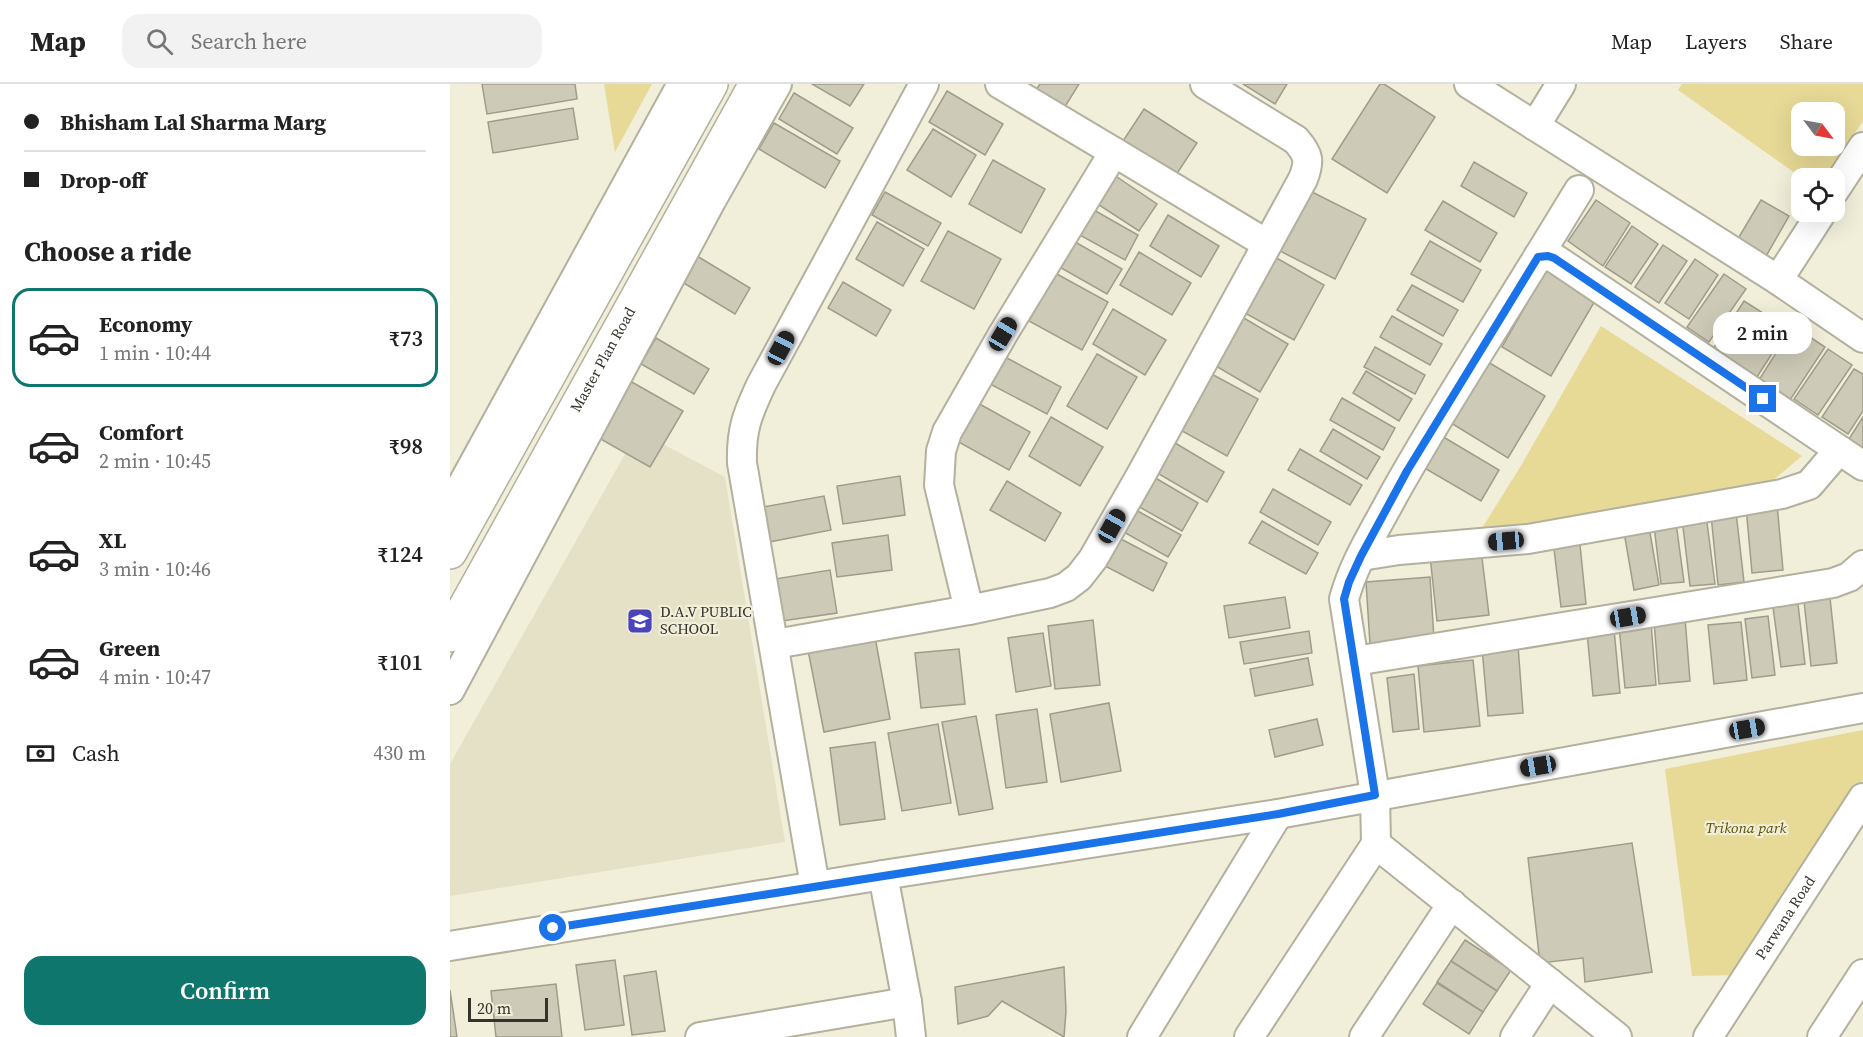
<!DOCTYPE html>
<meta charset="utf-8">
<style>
:root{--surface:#fff;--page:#f2f2f2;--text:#222;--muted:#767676;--line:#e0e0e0;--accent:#0f766e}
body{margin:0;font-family:"Source Serif 4",serif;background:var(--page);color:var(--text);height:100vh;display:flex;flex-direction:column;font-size:22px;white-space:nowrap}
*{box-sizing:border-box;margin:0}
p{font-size:20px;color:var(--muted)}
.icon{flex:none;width:33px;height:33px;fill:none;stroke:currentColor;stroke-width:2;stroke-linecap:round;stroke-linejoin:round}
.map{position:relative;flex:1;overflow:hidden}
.details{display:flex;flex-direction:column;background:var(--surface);width:450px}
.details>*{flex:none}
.banner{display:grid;align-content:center;height:132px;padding:0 24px;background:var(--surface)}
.needle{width:39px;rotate:122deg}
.fabs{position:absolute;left:1341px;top:18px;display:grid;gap:12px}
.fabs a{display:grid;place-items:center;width:54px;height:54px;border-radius:12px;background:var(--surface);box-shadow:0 6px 24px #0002;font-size:30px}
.scale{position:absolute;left:18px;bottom:15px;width:80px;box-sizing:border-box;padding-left:6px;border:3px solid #35342c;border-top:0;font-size:16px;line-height:21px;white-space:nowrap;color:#35342c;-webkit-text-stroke:4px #f1eeda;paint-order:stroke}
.end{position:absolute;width:27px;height:27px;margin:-14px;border:8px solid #1a73e8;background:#fff;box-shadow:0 0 0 3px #fff}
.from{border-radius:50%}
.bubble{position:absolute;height:42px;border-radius:18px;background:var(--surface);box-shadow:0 6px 24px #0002;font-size:20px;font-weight:600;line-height:42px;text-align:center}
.car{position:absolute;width:18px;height:36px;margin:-18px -9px;border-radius:8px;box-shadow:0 0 4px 2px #0007;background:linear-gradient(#222 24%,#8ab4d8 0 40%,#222 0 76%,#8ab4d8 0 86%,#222 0)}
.banner b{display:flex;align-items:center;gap:21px;height:57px;font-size:22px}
.banner b+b{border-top:2px solid var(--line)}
.banner i{width:15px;height:15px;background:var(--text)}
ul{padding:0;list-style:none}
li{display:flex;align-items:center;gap:18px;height:99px;margin:0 12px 9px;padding:0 12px;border:3px solid transparent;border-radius:18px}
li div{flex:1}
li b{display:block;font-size:22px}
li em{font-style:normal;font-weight:600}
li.current{border-color:var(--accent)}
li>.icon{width:54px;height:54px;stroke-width:1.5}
h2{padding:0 24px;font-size:27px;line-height:72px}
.pay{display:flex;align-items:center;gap:15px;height:66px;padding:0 24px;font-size:22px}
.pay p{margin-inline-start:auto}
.action{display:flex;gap:12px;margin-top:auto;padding:12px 24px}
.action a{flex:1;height:69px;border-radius:18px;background:var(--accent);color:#fff;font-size:24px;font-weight:600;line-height:69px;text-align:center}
header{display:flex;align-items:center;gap:36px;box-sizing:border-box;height:84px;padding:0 30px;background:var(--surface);border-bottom:2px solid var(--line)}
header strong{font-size:28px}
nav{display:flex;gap:33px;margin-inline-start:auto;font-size:21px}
.search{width:420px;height:54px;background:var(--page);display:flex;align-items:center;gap:15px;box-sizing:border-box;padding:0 21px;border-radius:18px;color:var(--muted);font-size:22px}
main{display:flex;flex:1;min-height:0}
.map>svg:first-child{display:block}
.built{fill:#e5e1c6}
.green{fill:#e7da97;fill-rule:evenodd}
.building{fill:#cdcab7;stroke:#9f9c8a;stroke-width:1.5}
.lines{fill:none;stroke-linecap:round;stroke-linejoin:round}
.street-casing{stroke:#b3b09d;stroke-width:32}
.secondary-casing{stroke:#b3b09d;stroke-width:36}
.street{stroke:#fff;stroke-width:28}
.secondary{stroke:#fff;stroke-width:33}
.route{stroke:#1a73e8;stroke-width:8}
.labels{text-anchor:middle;stroke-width:4.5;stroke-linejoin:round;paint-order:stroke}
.street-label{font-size:15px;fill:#35342c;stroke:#f1eeda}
.poi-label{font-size:15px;fill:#35342c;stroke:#f1eeda;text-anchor:start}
.park-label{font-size:15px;font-style:italic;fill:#5b4f01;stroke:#f1eeda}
</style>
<header>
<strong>Map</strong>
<div class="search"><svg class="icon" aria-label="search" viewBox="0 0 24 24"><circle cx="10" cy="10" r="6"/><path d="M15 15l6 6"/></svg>Search here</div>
<nav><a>Map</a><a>Layers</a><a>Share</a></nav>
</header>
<main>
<section class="details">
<div class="banner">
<b><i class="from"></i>Bhisham Lal Sharma Marg</b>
<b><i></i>Drop-off</b>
</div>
<h2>Choose a ride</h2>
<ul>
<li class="current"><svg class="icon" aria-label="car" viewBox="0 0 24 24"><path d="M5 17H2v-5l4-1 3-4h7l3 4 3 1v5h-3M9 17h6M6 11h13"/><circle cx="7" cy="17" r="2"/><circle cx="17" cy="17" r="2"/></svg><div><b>Economy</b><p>1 min · 10:44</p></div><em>₹73</em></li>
<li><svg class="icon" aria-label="car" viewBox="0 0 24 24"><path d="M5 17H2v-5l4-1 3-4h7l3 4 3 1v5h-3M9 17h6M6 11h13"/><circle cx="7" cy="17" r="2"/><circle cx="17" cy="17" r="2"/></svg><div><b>Comfort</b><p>2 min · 10:45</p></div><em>₹98</em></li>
<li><svg class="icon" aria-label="car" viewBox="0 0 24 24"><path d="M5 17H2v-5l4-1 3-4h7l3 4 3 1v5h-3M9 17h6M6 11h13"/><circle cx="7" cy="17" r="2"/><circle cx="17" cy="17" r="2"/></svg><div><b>XL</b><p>3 min · 10:46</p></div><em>₹124</em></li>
<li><svg class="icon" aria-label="car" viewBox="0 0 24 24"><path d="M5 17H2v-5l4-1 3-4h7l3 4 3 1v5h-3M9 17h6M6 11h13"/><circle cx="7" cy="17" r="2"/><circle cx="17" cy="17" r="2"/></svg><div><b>Green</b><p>4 min · 10:47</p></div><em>₹101</em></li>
</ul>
<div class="pay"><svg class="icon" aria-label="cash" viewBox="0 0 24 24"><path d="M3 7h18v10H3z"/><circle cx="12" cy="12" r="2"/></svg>Cash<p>430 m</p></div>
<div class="action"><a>Confirm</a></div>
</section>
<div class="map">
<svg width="1413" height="953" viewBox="0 0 1413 953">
<rect width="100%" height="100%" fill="#f1eeda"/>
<!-- built -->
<polygon class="built" points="188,347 275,393 335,758 0,812 0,680"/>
<!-- green -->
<g class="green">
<polygon points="154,0 202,0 165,68"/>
<path d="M1232,0H1413V37L1375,94H1352L1228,6ZM1352,28H1384V62H1352Z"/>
<polygon points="1151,242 1352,372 1316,402 1029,449 1072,380"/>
<polygon points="1413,646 1413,696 1289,891 1242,892 1215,685"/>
</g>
<!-- building -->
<g class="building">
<polygon points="32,0 125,0 127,15 37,30"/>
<polygon points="362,0 414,0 400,22"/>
<polygon points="590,0 629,0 611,29 582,12"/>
<polygon points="793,0 837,0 825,20"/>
<polygon points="930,0 934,0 985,33 937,109 882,75"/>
<polygon points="497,7 553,40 535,71 479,38"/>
<polygon points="344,9 403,44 387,70 329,35"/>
<polygon points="123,24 128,55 43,69 38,38"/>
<polygon points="694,25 747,59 726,91 673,57"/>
<polygon points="324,39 390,77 375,104 309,65"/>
<polygon points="483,45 526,71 501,113 457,86"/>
<polygon points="543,76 595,105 571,149 519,120"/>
<polygon points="1024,78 1077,109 1064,133 1011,102"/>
<polygon points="664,91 707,120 689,147 646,119"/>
<polygon points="860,107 916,135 885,195 830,167"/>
<polygon points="435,108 491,139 478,162 422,131"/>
<polygon points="1146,116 1180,139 1153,182 1118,157"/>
<polygon points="1311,116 1339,132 1315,174 1286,158"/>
<polygon points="993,117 1047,149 1030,178 975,146"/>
<polygon points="642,125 688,151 675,176 628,150"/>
<polygon points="718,131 769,162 751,193 700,162"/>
<polygon points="427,138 474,165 453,202 406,175"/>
<polygon points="1182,142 1208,160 1181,200 1155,183"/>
<polygon points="498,147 551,175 524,225 471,197"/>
<polygon points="620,155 672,185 657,210 606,181"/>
<polygon points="980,157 1031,186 1013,218 961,190"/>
<polygon points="1213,161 1237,177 1209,219 1185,203"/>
<polygon points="689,168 741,199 722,231 670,201"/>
<polygon points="247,172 300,204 285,230 232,198"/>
<polygon points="823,172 874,201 844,256 793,228"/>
<polygon points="1245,175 1268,191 1239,235 1215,219"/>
<polygon points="1096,186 1146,215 1101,292 1052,263"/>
<polygon points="605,189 658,218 632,266 579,237"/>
<polygon points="1274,190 1296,205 1259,258 1237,243"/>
<polygon points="393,198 441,226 426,252 378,224"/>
<polygon points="962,201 1008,226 993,252 947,226"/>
<polygon points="1294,217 1338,245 1305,296 1261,268"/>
<polygon points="663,225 716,256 695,291 643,260"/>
<polygon points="787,230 838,260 810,308 759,278"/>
<polygon points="942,232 992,260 980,281 930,253"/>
<polygon points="1343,242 1375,263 1340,316 1309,296"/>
<polygon points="206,254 259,285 244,310 191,280"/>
<polygon points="925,263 975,291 965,310 914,283"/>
<polygon points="1378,265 1402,281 1368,331 1344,315"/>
<polygon points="647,270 687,293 657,345 617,322"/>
<polygon points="555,273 611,303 597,330 540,300"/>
<polygon points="1038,278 1095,312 1058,374 1001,339"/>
<polygon points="1404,285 1413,290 1413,327 1398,350 1372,333"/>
<polygon points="756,287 808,315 777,372 725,343"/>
<polygon points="916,287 962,315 949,337 903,309"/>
<polygon points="173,293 233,327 200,383 140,349"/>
<polygon points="892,314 945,344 933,366 880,336"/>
<polygon points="526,318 580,348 559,386 505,356"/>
<polygon points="601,333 653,363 630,402 579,372"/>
<polygon points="1413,333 1413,364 1399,355"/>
<polygon points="883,345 930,373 917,395 870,367"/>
<polygon points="990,351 1049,386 1031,417 971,382"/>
<polygon points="720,356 774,388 757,418 702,386"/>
<polygon points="850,365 912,401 900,421 838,386"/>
<polygon points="450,392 455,431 393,440 387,402"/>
<polygon points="702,392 748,419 732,447 686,421"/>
<polygon points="557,397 611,429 595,457 540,426"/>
<polygon points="823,405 881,438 868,461 810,428"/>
<polygon points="374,412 381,446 319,458 313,423"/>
<polygon points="1327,420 1333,486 1302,489 1296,423"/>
<polygon points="684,425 731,451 718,473 672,447"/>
<polygon points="1286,428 1294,498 1268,501 1261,431"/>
<polygon points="1256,431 1265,500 1240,502 1232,434"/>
<polygon points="812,437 868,469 856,490 799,459"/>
<polygon points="1226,439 1234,498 1211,500 1204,442"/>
<polygon points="1199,443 1209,501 1184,506 1174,448"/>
<polygon points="438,451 442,486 387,493 382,459"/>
<polygon points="669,454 717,479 703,507 655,482"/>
<polygon points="1130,461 1136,520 1111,523 1104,465"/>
<polygon points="1031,466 1039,531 987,537 980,472"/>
<polygon points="380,486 387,529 325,538 319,496"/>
<polygon points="980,493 984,555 920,560 916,498"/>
<polygon points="835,513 840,544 779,554 774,522"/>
<polygon points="1380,514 1387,579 1361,582 1354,517"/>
<polygon points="1348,520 1355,580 1331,583 1323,523"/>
<polygon points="1318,532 1325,591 1302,594 1295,535"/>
<polygon points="1235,534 1240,597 1209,600 1204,537"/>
<polygon points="643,536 650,601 605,605 598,542"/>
<polygon points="1291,538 1297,596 1264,600 1258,541"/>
<polygon points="1201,539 1206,601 1175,604 1169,542"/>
<polygon points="1164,545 1170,609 1143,612 1137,548"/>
<polygon points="859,547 862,569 794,580 790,558"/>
<polygon points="593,549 601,602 566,608 558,554"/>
<polygon points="425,553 440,635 374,648 358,566"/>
<polygon points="1068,561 1073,629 1038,632 1032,564"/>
<polygon points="509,565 515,620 471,624 465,569"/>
<polygon points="858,574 863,601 805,612 800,585"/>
<polygon points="1023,576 1030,642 974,648 968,582"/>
<polygon points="964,590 969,645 943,648 937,594"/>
<polygon points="659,619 671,687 611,698 600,630"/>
<polygon points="587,625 597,698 556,704 546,631"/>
<polygon points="526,632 543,725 509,731 492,638"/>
<polygon points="867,635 873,661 825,673 819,646"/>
<polygon points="488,640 501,719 452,727 438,649"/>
<polygon points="425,658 435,735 390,741 380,664"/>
<polygon points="1182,759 1202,888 1135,898 1133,874 1090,879 1078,774"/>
<polygon points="1015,856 1061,886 1047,907 1001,877"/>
<polygon points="165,876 174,941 135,946 126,881"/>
<polygon points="1001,877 1047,907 1033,928 987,898"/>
<polygon points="614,883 616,927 614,953 552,917 538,932 508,940 505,903"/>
<polygon points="206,887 215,947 182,951 174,892"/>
<polygon points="987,899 1033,928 1019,950 973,920"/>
<polygon points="106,900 112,953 46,953 41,907"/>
<polygon points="0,906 7,953 0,953"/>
</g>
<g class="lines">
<defs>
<g id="street">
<polyline points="1019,0 1328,196 1413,254"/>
<polyline points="1085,42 1111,0"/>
<polyline points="664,68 817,160"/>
<polyline points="1384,107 1413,63"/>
<polyline points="1088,173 1129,106"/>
<polyline points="1328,196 1372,128"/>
<polyline points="0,423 232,0"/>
<polyline points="911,472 949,466 1078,455 1332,410 1359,401 1389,366"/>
<polyline points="519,526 489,401 491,367 497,348 553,250 664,68 550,0"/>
<path d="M325,560L519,526L600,509L616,503L629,493L643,475L691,391L853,95C860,77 859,71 846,56L755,0"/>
<polyline points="905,577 1383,499 1399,493 1413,481"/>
<polyline points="0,606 261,117 327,0"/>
<polyline points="433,791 457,918 461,953"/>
<path d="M365,802L292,379C291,346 297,331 311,301L474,0"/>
<polyline points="0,862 433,791 828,730 1413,624"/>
<polyline points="250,953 457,918"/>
<polyline points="692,953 828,730"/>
<polyline points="799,953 926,760"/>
<polyline points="914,953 1002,820"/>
<polyline points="1065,953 1100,899"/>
<path d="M1167,953L926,760L925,711L894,515C904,478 925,446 943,412C988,331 1039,253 1088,173L1098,172L1104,174L1413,382"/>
<path id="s1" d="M1258,953L1413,714"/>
<polyline points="1372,953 1413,890"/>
</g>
<g id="secondary">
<polyline points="0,468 261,0"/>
<path id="s2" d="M0,551L306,0"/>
</g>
</defs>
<!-- street casing -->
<use href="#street" class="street-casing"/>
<!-- secondary casing -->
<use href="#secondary" class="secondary-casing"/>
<!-- street -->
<use href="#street" class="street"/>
<!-- secondary -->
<use href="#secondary" class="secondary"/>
</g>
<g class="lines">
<!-- route -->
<polyline class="route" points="103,844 828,730 925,711 894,515 899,498 911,472 957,387 1088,173 1098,172 1104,174 1313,315"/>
</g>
<!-- icons -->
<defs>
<symbol id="school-square" viewBox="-11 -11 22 22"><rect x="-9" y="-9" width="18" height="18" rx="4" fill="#4a43ba" stroke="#f1eeda"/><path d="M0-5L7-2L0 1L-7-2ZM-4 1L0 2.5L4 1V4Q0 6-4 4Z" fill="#fff"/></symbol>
</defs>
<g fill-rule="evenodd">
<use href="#school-square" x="175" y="522" width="30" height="30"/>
</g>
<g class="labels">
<!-- street labels -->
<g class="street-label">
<text dy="5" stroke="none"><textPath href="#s2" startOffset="315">Master Plan Road</textPath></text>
<text dy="5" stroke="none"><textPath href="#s1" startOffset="142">Parwana Road</textPath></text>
</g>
<!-- poi labels -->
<g class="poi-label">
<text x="210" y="533">D.A.V PUBLIC<tspan x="210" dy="17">SCHOOL</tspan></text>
</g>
<!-- park labels -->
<g class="park-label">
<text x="1296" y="749">Trikona park</text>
</g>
</g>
</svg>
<div class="fabs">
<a><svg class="needle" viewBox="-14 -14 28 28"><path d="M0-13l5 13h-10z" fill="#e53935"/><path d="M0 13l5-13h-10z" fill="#767676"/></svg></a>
<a><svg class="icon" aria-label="locate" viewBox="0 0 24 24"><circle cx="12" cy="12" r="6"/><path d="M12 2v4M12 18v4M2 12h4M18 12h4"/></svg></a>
</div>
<div class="scale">20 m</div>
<i class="end from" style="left:103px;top:844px"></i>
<i class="end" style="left:1313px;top:315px"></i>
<div class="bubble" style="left:1263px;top:228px;width:99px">2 min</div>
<i class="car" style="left:553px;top:250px;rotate:31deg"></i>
<i class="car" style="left:331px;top:264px;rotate:28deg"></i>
<i class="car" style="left:662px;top:442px;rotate:29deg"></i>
<i class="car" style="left:1056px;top:457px;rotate:265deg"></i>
<i class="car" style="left:1178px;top:533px;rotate:81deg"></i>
<i class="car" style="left:1297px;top:645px;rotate:80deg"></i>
<i class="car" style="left:1088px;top:682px;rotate:260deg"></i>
</div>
</main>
